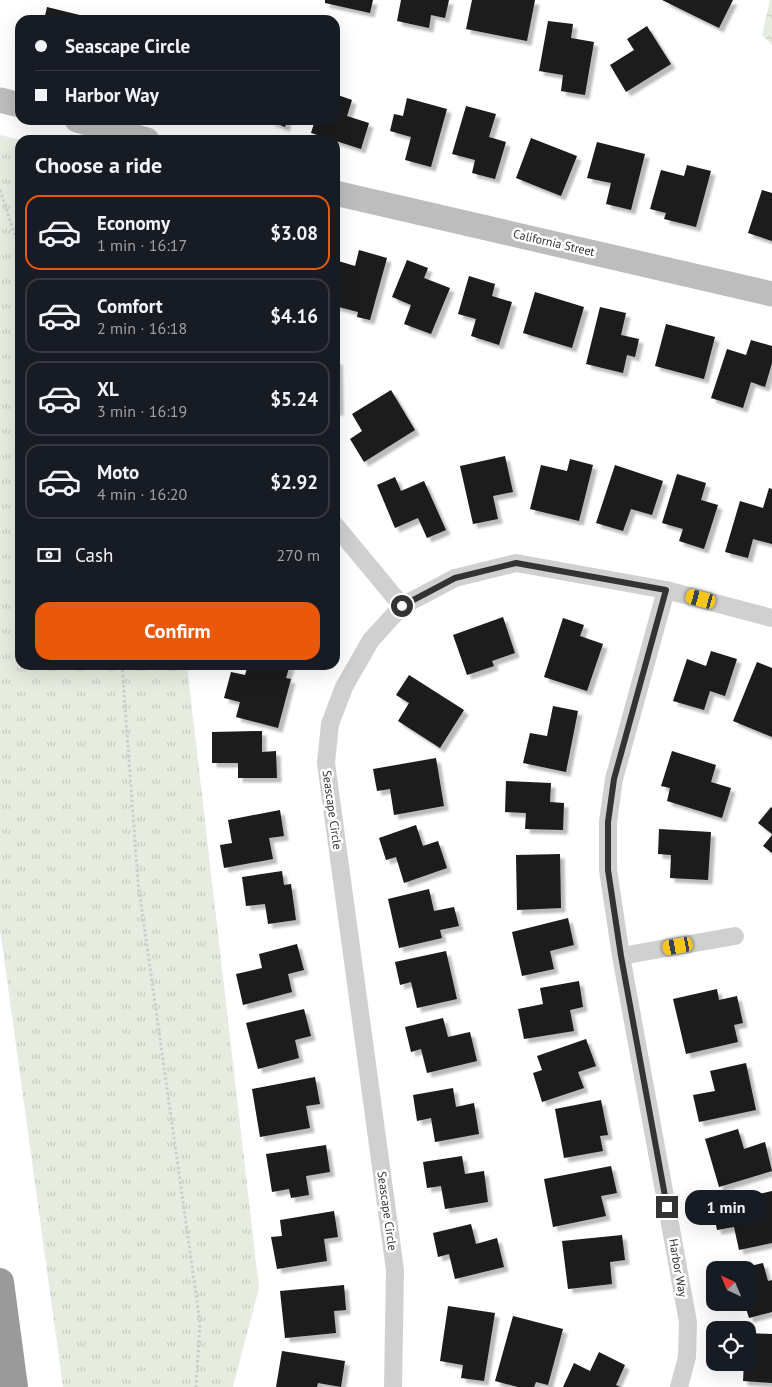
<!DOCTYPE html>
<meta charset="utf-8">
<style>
:root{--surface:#171b24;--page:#242831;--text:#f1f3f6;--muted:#9ea1a6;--line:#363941;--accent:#ea580c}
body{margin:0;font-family:"PT Sans",sans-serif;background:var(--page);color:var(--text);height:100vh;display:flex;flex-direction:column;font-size:19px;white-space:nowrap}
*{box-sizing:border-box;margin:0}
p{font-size:16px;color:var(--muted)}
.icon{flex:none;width:28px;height:28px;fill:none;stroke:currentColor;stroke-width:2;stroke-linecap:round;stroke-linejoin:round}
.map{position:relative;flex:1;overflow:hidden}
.panel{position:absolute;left:15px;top:135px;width:325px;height:535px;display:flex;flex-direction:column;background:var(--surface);border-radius:15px;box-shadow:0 5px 20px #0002}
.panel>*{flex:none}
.top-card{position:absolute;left:15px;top:15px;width:325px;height:110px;border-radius:15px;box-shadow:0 5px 20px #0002;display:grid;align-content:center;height:110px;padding:0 20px;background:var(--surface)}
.needle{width:32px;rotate:316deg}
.fabs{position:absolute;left:706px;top:1261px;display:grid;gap:10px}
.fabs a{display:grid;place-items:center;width:50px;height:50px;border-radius:10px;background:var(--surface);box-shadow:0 5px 20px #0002;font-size:25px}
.end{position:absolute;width:22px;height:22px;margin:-11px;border:6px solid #333;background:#fff;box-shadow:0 0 0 2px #fff}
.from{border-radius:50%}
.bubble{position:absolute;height:35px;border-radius:15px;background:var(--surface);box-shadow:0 5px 20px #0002;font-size:16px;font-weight:700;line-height:35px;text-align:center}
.car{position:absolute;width:15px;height:30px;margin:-15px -8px;border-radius:6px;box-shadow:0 0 4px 1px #0007;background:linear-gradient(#f5c518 24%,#345 0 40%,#f5c518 0 76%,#345 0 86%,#f5c518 0)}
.top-card b{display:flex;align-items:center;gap:18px;height:48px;font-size:19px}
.top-card b+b{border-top:1px solid var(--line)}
.top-card i{width:12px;height:12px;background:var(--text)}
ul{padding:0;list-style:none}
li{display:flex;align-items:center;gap:15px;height:75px;margin:0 10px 8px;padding:0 10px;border:2px solid var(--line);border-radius:15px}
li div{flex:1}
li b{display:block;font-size:19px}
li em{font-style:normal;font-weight:700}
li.active{border-color:var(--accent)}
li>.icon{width:45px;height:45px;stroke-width:1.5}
h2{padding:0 20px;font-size:22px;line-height:60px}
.pay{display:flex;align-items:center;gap:12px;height:55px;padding:0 20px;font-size:19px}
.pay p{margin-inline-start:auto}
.primary-button{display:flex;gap:10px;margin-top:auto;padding:10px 20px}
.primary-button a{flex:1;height:58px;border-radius:15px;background:var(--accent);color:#fff;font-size:20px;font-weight:700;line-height:58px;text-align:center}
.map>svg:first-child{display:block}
.grass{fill:url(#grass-tufts)}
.forest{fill:url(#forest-crowns)}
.building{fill:#1a1a1a;filter:url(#shadow)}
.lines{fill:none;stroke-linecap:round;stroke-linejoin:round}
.path{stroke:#cdcdcd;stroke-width:3;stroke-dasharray:2.5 2.5;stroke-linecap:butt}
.street{stroke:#d0d0d0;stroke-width:18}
.secondary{stroke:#bdbdbd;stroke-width:25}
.highway{stroke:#9a9a9a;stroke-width:28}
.route{stroke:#333;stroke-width:6}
.labels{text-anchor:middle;stroke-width:5;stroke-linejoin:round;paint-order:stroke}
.street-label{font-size:12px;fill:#333;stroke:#fff}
</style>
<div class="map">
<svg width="772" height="1387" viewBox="0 0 772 1387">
<defs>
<pattern id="grass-tufts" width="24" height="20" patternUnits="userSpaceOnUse" patternTransform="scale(1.25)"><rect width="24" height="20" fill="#e6ecdf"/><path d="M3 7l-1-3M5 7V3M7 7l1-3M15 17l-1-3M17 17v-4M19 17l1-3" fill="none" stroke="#c6cbc0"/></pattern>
<pattern id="forest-crowns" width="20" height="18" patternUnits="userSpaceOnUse" patternTransform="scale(1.25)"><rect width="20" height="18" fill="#e6ecdf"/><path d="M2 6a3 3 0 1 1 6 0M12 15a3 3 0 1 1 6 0" fill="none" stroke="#c6cbc0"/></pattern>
<filter id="shadow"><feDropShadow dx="4.5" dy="4.5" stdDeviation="1" flood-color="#0004"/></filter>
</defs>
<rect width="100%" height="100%" fill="#fff"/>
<!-- grass -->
<polygon class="grass" points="0,135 22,140 20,665 187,666 259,1288 233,1387 63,1387 0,929"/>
<!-- forest -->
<polygon class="forest" points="770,0 772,0 772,45 762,35"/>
<!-- building -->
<g class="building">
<polygon points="325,0 373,0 370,13 325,3"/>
<polygon points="401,0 449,0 445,18 431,15 429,28 397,21"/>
<polygon points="472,0 535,0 527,41 466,29"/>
<polygon points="662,0 733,0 719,28"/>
<polygon points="47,7 92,18 92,20 44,20"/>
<polygon points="548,21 573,24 571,38 594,42 585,95 561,91 563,75 539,71"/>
<polygon points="647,26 671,64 626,92 610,65 634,50 627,39"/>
<polygon points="335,94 352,100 347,116 369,123 361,149 311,133 315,120 335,120"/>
<polygon points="407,98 447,109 431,167 405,160 411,137 390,131 394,114 403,116"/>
<polygon points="466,106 496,114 489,137 506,142 495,179 472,173 475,160 452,154"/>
<polygon points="268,120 287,120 285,127"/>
<polygon points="531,138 577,156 561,196 516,178"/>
<polygon points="597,142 645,154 631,210 606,204 611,183 587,178"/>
<polygon points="687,165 711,171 696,227 664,219 666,213 650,209 661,170 684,176"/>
<polygon points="762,190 772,193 772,241 748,233"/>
<polygon points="359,250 387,258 370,320 357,317 358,312 335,306 335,260 355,266"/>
<polygon points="407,260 428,268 424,278 450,288 431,334 404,324 411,305 392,297"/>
<polygon points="469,276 495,284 492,296 512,302 499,345 471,336 476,319 458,314"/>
<polygon points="535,292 584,307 572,348 523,333"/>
<polygon points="600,307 626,313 621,335 639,339 635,357 627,355 623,373 586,364"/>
<polygon points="666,324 715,337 704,379 655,366"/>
<polygon points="751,340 772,346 772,363 765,387 751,382 743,408 711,398 727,349 746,355"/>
<polygon points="335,360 338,360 339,411 335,411"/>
<polygon points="391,390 415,430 364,462 350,439 362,431 352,414"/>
<polygon points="505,456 513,492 493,496 498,519 473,524 460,466"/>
<polygon points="570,459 593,465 579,521 530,509 541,465 567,471"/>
<polygon points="615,465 663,481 652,515 631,509 623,531 596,523"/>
<polygon points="677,474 706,483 701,500 718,505 704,549 679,541 683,529 662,523"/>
<polygon points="395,477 401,491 424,481 446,530 427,538 418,518 395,528 377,485"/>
<polygon points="769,488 772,489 772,544 753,539 748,558 725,552 740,501 763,508"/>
<polygon points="503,617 515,653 492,661 494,666 467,675 453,635"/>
<polygon points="563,618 584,625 580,636 603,644 587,691 544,677"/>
<polygon points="711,651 737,659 725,696 710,691 704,710 673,701 687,659 706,666"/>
<polygon points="757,662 772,668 772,737 733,721"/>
<polygon points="248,665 290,665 286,678 291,679 278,728 236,717 240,702 224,698 231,672 245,675"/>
<polygon points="409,675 464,710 440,748 398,721 409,703 396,695"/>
<polygon points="553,706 578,711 566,772 523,763 530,733 547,736"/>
<polygon points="262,731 262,752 276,751 277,778 238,778 238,763 212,763 212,732"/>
<polygon points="672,751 716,765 711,782 731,788 722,818 667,801 670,788 661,786"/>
<polygon points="436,758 444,806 394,815 390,789 377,791 373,769"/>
<polygon points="506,781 551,783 550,802 564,803 563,830 525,829 526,813 505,812"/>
<polygon points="771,807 772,808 772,834 758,823"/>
<polygon points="280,810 284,836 269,838 273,859 224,868 220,845 232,843 228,820"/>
<polygon points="416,825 423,846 438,841 447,868 404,883 396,857 386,860 379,838"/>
<polygon points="659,829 711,832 708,880 670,878 671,855 658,854"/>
<polygon points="772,835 772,853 763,846"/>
<polygon points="560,854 561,908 517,910 516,855"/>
<polygon points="282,871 284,885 291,884 296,920 268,924 265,904 246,906 242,877"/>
<polygon points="429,889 434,911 454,907 459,926 440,930 442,938 399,948 388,899"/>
<polygon points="568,918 574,945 550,951 554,969 522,976 512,932"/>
<polygon points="297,944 304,970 288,974 292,992 243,1005 236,974 262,968 259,954"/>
<polygon points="446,951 457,999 417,1008 411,982 400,985 395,962"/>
<polygon points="579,981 583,1007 570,1010 574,1031 524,1039 518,1009 543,1004 540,988"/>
<polygon points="717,989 719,1000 737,996 743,1023 734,1025 738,1042 686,1054 673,999"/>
<polygon points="304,1009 311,1036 295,1040 299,1058 258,1069 246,1023"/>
<polygon points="443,1018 448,1037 470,1032 477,1061 427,1073 421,1049 411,1052 405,1027"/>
<polygon points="586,1039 596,1066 578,1072 584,1088 542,1102 533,1073 542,1070 537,1056"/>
<polygon points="746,1063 756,1110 699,1122 693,1095 715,1091 710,1071"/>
<polygon points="315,1077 320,1104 306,1106 310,1128 260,1137 252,1089"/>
<polygon points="453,1088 456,1107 474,1103 479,1134 435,1142 431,1118 417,1121 413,1095"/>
<polygon points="601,1100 608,1135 600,1136 603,1151 564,1158 555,1109"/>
<polygon points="738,1129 744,1149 765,1142 772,1171 719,1187 705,1139"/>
<polygon points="326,1145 330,1172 306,1176 309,1195 291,1198 289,1189 272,1192 266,1154"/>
<polygon points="462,1156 465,1174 484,1171 488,1202 445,1209 441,1186 427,1188 423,1162"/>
<polygon points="611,1166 617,1193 601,1196 606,1216 553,1227 544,1179"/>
<polygon points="772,1191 772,1243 739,1250 734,1227 717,1230 712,1205"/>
<polygon points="334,1211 338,1237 324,1239 327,1261 277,1269 271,1237 282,1236 280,1220"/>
<polygon points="471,1224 476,1244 497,1238 504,1267 455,1279 449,1254 438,1257 433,1233"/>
<polygon points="622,1235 625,1260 610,1262 612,1284 568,1289 562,1241"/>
<polygon points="763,1263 768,1281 772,1280 772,1312 749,1318 744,1302 748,1302 748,1270 737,1269"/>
<polygon points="344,1285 346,1310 334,1311 336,1333 285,1338 280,1291"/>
<polygon points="448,1306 495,1313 484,1381 461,1378 463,1365 440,1361"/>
<polygon points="513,1316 563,1329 548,1385 536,1382 534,1387 518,1387 495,1381"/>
<polygon points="748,1333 772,1334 772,1383 743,1381 744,1362 748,1362"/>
<polygon points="282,1351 345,1361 341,1387 318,1383 317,1387 276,1387"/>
<polygon points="599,1352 625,1365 616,1385 620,1387 563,1387 574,1363 590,1371"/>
</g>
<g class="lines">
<!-- path -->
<g class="path">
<polyline points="0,190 20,251"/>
<polyline points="122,665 138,882 200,1323 196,1387"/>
</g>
<!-- street -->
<g class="street">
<polyline points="335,525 402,606"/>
<polyline points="666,590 614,779 608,822 608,870 621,956 688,1322 687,1357 679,1387"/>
<polyline points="621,956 735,936"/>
<polyline points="393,1387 395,1270 326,763 330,724 344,687 371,640 402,606 455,578 516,563 666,590 772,618"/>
</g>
<!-- secondary -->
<g class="secondary">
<polyline points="0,100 20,105"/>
<polyline points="77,120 147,140"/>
<polyline points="335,193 772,294"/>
</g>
<!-- highway -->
<polyline class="highway" points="0,1282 14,1387"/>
</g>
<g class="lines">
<!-- route -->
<polyline class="route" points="402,606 455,578 516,563 666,590 614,779 608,822 608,870 621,956 667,1207"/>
</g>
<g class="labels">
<!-- street labels -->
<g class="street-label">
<text transform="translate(554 243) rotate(13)" y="4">California Street</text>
<text transform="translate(332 810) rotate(82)" y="4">Seascape Circle</text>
<text transform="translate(387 1211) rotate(82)" y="4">Seascape Circle</text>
<text transform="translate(678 1268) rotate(80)" y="4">Harbor Way</text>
</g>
</g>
</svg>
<div class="fabs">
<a><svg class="needle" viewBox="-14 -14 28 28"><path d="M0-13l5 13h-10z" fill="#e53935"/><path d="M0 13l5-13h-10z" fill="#9ea1a6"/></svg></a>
<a><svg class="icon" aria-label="locate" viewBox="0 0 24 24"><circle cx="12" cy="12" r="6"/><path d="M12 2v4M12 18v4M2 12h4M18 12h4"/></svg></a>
</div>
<i class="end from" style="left:402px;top:606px"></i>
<i class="end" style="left:667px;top:1207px"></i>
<div class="bubble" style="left:685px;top:1190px;width:82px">1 min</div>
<i class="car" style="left:701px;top:599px;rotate:285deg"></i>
<i class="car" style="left:678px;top:946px;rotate:260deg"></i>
<div class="top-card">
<b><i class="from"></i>Seascape Circle</b>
<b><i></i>Harbor Way</b>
</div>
<section class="panel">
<h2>Choose a ride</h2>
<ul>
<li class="active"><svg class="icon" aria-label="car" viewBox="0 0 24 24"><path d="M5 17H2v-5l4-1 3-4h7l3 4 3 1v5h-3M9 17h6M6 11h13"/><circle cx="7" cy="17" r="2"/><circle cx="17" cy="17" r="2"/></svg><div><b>Economy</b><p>1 min · 16:17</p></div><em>$3.08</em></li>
<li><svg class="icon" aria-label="car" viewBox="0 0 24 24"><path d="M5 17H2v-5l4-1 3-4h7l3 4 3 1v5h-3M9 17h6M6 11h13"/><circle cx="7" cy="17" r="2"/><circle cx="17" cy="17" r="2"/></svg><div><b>Comfort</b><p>2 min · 16:18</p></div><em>$4.16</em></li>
<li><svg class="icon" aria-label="car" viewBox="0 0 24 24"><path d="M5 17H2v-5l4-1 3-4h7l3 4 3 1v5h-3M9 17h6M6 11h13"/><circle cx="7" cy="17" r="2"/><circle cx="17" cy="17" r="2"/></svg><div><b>XL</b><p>3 min · 16:19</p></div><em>$5.24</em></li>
<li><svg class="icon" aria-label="car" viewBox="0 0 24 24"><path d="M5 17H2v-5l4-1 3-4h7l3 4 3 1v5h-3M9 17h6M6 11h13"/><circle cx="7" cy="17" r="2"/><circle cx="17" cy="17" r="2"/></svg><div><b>Moto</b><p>4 min · 16:20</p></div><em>$2.92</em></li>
</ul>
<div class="pay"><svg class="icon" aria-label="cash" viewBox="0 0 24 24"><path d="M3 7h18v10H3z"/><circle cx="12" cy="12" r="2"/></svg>Cash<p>270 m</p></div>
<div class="primary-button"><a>Confirm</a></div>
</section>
</div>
